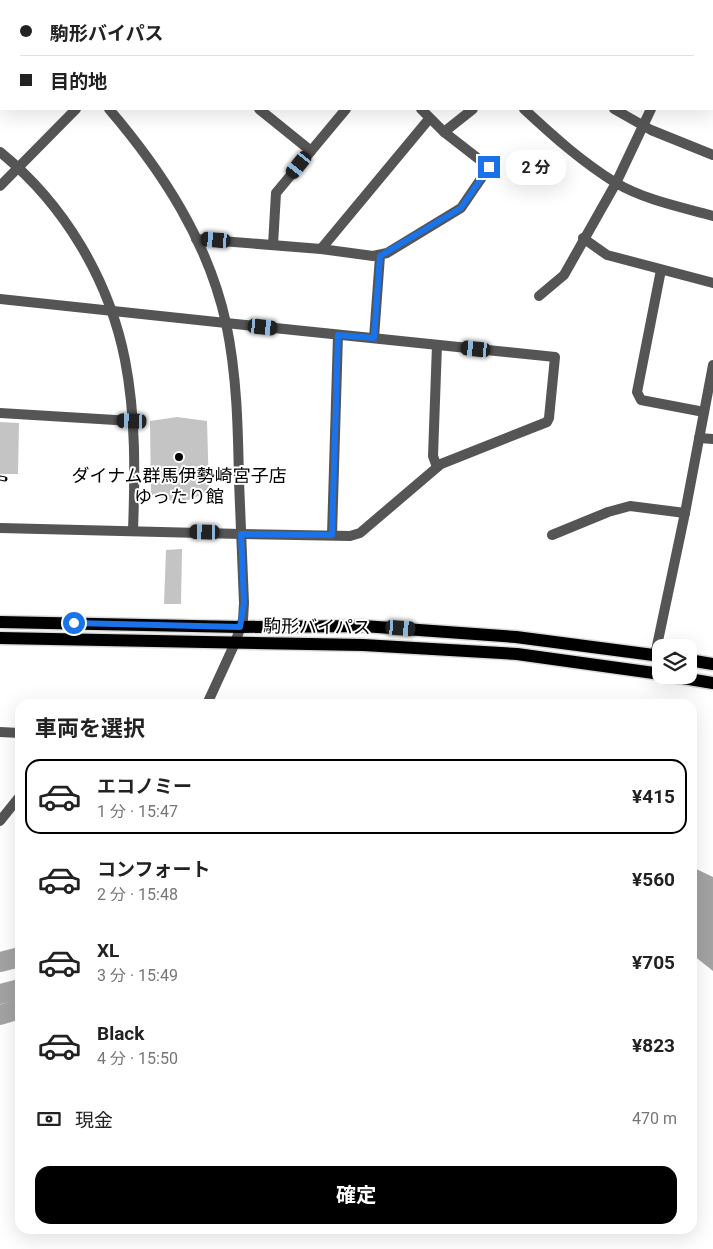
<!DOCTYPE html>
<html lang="ja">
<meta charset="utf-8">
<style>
:root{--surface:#fff;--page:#f2f2f2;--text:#222;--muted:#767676;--line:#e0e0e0;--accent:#000}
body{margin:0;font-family:Roboto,"Noto Sans JP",sans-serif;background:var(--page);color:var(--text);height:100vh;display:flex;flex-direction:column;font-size:19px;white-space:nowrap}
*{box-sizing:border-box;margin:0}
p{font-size:16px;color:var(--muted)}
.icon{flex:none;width:28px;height:28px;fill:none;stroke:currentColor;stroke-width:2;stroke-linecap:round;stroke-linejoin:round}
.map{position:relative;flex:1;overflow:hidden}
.sheet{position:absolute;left:15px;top:699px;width:682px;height:535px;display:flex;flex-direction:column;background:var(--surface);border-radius:15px;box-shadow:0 5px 20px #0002}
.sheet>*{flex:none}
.banner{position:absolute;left:0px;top:0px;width:714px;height:110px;box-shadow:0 5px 20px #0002;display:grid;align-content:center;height:110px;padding:0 20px;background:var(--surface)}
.buttons{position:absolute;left:652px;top:639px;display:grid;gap:10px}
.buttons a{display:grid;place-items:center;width:45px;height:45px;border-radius:10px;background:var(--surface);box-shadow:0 5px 20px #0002;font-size:25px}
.end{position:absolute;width:22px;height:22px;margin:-11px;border:6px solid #1a73e8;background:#fff;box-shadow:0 0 0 2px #fff}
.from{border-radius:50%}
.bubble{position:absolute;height:35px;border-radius:15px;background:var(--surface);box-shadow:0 5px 20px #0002;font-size:16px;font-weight:700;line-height:35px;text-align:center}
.car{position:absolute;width:15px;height:30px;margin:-15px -8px;border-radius:6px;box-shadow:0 0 4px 1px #0007;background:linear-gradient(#222 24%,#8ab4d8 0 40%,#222 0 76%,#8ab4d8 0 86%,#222 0)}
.banner b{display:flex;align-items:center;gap:18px;height:48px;font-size:19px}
.banner b+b{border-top:1px solid var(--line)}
.banner i{width:12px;height:12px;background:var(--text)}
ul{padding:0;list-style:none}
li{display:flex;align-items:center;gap:15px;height:75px;margin:0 10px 8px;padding:0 10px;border:2px solid transparent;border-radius:15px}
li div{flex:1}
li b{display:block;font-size:19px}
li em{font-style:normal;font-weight:700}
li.current{border-color:var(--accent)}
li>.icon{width:45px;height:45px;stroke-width:1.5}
h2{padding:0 20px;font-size:22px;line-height:60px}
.pay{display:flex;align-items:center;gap:12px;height:55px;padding:0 20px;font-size:19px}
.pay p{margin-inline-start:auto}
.action{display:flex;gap:10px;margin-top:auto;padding:10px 20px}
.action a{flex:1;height:58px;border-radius:15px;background:var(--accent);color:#fff;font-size:20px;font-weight:700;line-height:58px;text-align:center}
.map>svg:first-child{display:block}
.water{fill:#a3a3a3}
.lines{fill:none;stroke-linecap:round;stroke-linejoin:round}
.river{stroke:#a3a3a3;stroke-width:20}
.building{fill:#c4c4c4}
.primary-casing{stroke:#dbdbdb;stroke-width:15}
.minor{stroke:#555;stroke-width:10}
.tertiary{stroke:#555;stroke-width:10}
.primary{stroke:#000;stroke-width:12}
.rail-casing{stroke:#000;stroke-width:5}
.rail{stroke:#fff;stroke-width:3;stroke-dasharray:9;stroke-linecap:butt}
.route{stroke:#1a73e8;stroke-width:6}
.poi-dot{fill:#000;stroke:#fff;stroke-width:2}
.labels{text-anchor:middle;stroke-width:4;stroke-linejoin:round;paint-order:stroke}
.poi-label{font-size:18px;fill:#000;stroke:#fff}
.street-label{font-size:18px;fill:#000;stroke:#fff}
</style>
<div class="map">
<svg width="713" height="1249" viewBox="0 0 713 1249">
<rect width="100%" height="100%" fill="#fff"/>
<!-- water -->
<polygon class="water" points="692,867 713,877 713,971 693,955"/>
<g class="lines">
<!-- river -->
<g class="river">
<polyline points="0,962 20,957"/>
<polyline points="0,994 20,989"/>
<polyline points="0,1015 20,1009"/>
</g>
</g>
<!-- building -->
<g class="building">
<polygon points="177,417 207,421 209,492 180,503 151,495 150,421"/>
<polygon points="0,422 19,423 18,474 0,474"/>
<polygon points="182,549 181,604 164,604 166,550"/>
</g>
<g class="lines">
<defs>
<g id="primary">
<polyline points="0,622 240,627 363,626 516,637 661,656"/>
<polyline points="0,638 363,645 517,654 661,674"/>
<polyline points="689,660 713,664"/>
<polyline points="665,675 713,683"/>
</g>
</defs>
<!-- primary casing -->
<use href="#primary" class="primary-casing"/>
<!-- minor -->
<g class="minor">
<polyline points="125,0 127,1"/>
<polyline points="263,0 263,1"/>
<polyline points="7,1 7,0"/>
<polyline points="186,1 187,0"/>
<polyline points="283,1 285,0"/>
<polyline points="656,1 658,0"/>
<polyline points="712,31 713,31"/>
<polyline points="712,92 713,92"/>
<polyline points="259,109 311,151"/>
<path d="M524,109C553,136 582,162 616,183C645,200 681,207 713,216"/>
<polyline points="614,109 651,130 713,155"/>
<polyline points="444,132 473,109"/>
<polyline points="0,186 76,109"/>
<polyline points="583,238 607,255 713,283"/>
<polyline points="196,239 321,249 373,256 387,253 461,208 489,167 444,132 421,109"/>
<polyline points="273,245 276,193 346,109"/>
<polyline points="321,249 429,119"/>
<polyline points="661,270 637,392 641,400 704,412"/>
<polyline points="539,296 564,275 616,183 651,109"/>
<polyline points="226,323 555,357 549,418 547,422 441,464 360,533 350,536 241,534"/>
<polyline points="374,338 380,256"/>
<polyline points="437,345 433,456 437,467"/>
<polyline points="0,413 132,421"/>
<polyline points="699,438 713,439"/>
<polyline points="332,535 338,335"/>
<polyline points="552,535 608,512 630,506 685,513"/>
<polyline points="655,655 685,513 713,365"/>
<polyline points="207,704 235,643"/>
<polyline points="0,732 20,733"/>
<polyline points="0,821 20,796"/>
</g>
<!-- tertiary -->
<g class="tertiary">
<polyline points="0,21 1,22"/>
<path d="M109,109C162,171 208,241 226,323C237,375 238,428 239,481C241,522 242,562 244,603L243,620L235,643"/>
<path d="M0,152C64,204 109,279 125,360C136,416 135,475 133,531"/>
<polyline points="0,299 226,323"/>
<polyline points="0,528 241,534"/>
</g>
<!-- primary -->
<use href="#primary" class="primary"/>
<defs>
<polyline id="rail" points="0,478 5,479"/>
</defs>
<!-- rail casing -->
<use href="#rail" class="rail-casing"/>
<!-- rail -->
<use href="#rail" class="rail"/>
</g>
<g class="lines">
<!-- route -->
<polyline class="route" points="74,623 240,627 244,603 241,534 332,535 338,335 374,338 380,256 461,208 489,167"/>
</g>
<!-- markers -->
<circle class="poi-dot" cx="179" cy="457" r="5"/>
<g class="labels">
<!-- poi labels -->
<g class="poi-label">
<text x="179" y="482">ダイナム群馬伊勢崎宮子店<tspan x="179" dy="21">ゆったり館</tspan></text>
</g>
<!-- street labels -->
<g class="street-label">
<text transform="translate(317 627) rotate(1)" y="6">駒形バイパス</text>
</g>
</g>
</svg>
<div class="buttons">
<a><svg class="icon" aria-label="layers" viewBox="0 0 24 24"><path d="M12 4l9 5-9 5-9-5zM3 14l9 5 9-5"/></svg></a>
</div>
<i class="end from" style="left:74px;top:623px"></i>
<i class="end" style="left:489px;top:167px"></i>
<div class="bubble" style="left:506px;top:150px;width:60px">2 分</div>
<i class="car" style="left:299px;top:165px;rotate:219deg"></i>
<i class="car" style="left:216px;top:240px;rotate:275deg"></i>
<i class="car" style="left:263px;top:327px;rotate:96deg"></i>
<i class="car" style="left:476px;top:349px;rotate:276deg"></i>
<i class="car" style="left:132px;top:421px;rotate:272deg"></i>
<i class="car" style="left:205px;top:532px;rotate:271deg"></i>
<i class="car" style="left:401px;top:628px;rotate:94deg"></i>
<div class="banner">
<b><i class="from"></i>駒形バイパス</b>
<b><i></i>目的地</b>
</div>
<section class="sheet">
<h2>車両を選択</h2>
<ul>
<li class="current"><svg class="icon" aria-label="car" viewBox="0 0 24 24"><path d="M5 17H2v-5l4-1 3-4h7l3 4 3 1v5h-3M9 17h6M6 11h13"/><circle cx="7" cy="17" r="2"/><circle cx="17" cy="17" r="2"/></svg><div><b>エコノミー</b><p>1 分 · 15:47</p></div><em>¥415</em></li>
<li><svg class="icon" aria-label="car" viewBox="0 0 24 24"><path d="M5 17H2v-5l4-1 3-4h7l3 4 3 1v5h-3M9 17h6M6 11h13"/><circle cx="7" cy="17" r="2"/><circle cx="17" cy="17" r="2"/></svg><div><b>コンフォート</b><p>2 分 · 15:48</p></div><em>¥560</em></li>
<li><svg class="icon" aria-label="car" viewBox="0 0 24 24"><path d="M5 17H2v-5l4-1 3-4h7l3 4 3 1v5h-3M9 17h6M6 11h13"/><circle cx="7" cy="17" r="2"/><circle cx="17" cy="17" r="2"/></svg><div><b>XL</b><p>3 分 · 15:49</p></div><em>¥705</em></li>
<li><svg class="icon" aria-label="car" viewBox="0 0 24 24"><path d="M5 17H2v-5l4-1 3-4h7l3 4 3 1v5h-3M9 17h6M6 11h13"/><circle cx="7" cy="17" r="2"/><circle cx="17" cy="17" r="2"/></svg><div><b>Black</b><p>4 分 · 15:50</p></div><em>¥823</em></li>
</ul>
<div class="pay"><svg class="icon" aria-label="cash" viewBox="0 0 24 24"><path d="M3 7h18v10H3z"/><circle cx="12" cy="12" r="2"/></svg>現金<p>470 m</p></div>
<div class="action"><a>確定</a></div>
</section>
</div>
